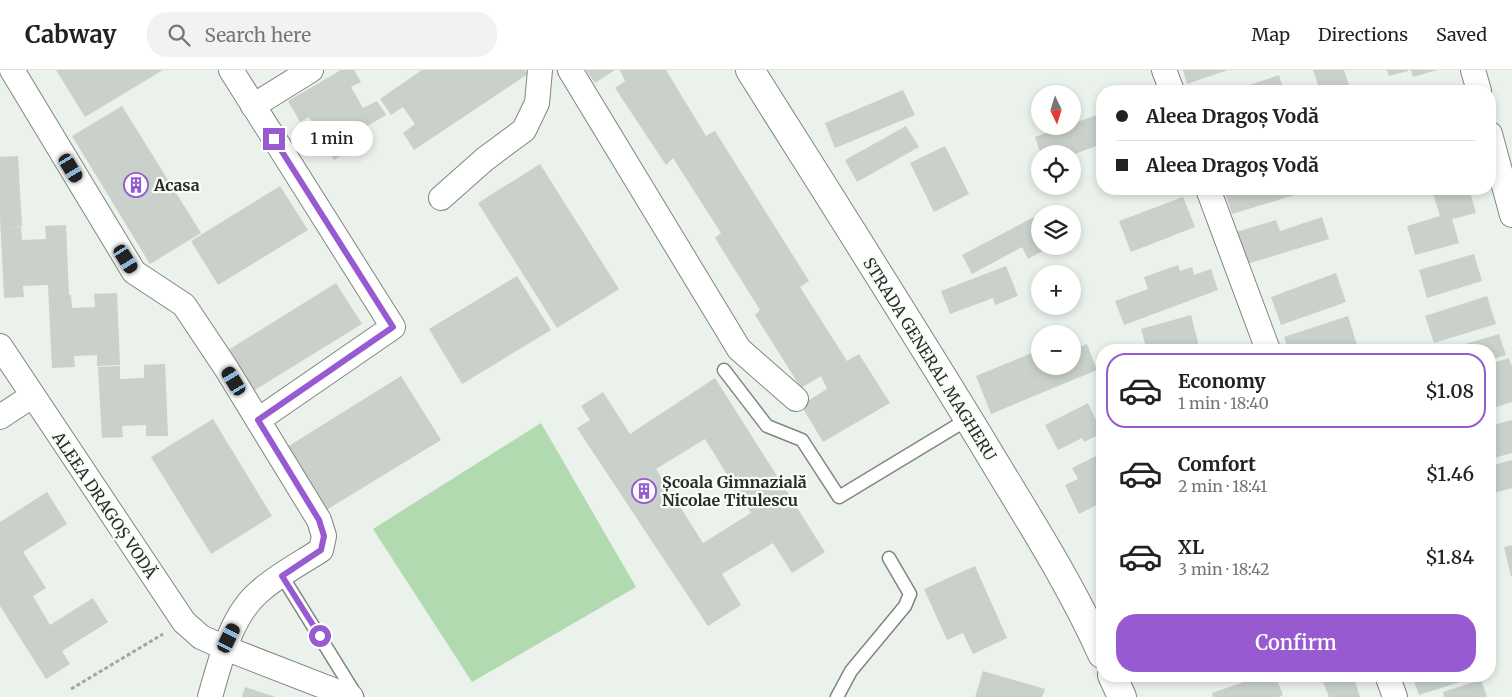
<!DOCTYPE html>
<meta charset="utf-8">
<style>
:root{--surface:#fff;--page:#f2f2f2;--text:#222;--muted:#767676;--line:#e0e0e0;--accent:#985ad1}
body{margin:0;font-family:Merriweather,serif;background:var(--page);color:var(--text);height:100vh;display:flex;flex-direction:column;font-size:19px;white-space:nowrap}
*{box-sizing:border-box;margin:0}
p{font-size:16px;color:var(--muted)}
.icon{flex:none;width:28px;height:28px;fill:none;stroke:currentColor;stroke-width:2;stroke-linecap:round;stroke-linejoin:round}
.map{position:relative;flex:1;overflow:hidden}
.details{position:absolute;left:1096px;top:274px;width:400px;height:338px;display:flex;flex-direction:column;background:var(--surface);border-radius:20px;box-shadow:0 2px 8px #0003}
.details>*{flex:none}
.banner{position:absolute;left:1096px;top:15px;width:400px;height:110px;border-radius:20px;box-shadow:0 2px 8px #0003;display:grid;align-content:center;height:110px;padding:0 20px;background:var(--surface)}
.needle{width:32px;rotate:176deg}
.controls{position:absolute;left:1031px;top:15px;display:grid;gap:10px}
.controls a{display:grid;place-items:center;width:50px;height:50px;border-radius:50%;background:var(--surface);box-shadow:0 2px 8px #0003;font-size:25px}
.end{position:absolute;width:22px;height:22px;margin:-11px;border:6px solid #985ad1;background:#fff;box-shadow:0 0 0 2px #fff}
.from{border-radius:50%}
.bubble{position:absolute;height:35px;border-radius:18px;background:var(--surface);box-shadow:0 2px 8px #0003;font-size:16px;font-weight:600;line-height:35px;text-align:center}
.car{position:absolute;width:15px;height:30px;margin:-15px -8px;border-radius:6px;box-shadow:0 0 4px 1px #0007;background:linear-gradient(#222 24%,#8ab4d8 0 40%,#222 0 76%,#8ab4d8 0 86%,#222 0)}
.banner b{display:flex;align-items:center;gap:18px;height:48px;font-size:19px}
.banner b+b{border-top:1px solid var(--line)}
.banner i{width:12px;height:12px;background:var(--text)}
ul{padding:9px 0 0;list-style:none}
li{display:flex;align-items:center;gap:15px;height:75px;margin:0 10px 8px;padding:0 10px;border:2px solid transparent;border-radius:20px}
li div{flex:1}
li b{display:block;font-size:19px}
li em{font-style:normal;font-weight:600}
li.on{border-color:var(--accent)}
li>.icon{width:45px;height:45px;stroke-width:1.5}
.primary-button{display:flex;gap:10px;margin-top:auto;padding:10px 20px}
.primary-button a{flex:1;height:58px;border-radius:20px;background:var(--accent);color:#fff;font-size:20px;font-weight:600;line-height:58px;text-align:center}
header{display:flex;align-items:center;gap:30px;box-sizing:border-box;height:70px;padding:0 25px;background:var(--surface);border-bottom:1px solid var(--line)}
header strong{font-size:24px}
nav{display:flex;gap:28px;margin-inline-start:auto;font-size:18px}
.search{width:350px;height:45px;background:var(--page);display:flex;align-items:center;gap:12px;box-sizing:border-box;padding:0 18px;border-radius:20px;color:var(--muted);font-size:19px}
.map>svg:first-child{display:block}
.green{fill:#b2dab0}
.building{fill:#cad0ca;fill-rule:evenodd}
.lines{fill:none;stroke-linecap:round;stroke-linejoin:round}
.lane-casing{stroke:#808680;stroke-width:15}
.street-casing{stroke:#808680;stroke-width:26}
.primary-casing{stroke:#808680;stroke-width:30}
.path{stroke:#a3a7a3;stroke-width:3;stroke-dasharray:4 2.5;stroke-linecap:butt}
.lane{stroke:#fff;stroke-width:12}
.street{stroke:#fff;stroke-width:24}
.primary{stroke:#fff;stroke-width:28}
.route{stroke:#985ad1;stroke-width:6}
.labels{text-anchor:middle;stroke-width:4.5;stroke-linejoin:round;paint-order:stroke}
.poi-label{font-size:16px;font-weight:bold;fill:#2b2d2b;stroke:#f9fff8;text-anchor:start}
.street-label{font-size:16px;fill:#2b2d2b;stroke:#f9fff8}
</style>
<header>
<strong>Cabway</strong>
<div class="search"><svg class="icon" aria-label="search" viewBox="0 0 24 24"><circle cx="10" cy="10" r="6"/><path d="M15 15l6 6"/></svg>Search here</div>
<nav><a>Map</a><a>Directions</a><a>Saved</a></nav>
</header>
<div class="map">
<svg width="1512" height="627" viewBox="0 0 1512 627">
<rect width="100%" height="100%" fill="#ebf1eb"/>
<!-- green -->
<polygon class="green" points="541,353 636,517 472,612 373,459"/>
<!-- building -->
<g class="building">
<polygon points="56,0 163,0 85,47"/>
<polygon points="341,0 354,0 361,12 351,17 363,38 377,31 386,45 347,68 353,79 334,90 309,47 300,52 288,31"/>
<polygon points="422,0 525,0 528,4 414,80 403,63 415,54 403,37 391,45 380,29"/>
<polygon points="586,0 615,0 595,13"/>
<polygon points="620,0 666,0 706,66 715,61 809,211 800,217 847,291 859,284 890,333 823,372 801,335 827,319 821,306 801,318 755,245 760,240 715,168 721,163 673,88 666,95 615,18 625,11"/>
<polygon points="1183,0 1228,0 1187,14"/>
<polygon points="1313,0 1344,0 1351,21 1320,21"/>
<polygon points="1387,0 1408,0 1408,1 1389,6"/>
<polygon points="1411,0 1437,0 1413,7"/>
<polygon points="1279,5 1284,21 1232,21"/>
<polygon points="903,20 915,45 835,78 825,53"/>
<polygon points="122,36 201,163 150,194 72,66"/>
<polygon points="1102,43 1102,74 1072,85 1041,84 1035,67 1065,56 1072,56 1072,54"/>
<polygon points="906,56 919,77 857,112 845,90"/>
<polygon points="945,76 969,124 934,142 910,93"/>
<polygon points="18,86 22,156 9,158 21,157 22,170 46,169 45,156 66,155 69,225 71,225 72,238 95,237 94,224 117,223 120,295 97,296 97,285 74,286 75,297 52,298 48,215 23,216 24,227 4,228 0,146 0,87"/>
<polygon points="540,94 619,219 557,258 478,133"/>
<polygon points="280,116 308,160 218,215 191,171"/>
<polygon points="1238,119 1303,119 1304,122 1232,144 1225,123"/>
<polygon points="1449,119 1469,119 1476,143 1452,149 1459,173 1415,185 1407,156 1440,146 1433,123"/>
<polygon points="1183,127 1195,157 1131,182 1119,151"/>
<polygon points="1034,147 1040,157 1040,176 1052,176 1028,189 1022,177 972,204 962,185"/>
<polygon points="1322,147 1329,169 1247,194 1236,162 1276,150 1280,161"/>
<polygon points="1474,184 1482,211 1427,228 1419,200"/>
<polygon points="1178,195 1180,201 1192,197 1194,205 1211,199 1218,220 1124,255 1115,231 1148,219 1144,207"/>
<polygon points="1006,196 1018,226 995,235 993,228 950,244 941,221"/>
<polygon points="1336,203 1346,232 1281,255 1271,227"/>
<polygon points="517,206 551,260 462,314 429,259"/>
<polygon points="336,213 362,254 250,323 225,282"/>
<polygon points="1487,226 1496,254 1434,273 1425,246"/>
<polygon points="1191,245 1200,280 1147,280 1141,259"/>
<polygon points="1348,246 1357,275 1341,280 1288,280 1284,267"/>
<polygon points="1499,264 1506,285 1490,290 1490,280 1445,280"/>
<polygon points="1087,274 1097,300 991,344 976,306 1032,283 1037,295 1040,294 1040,296 1072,296 1072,280"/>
<polygon points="1509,288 1512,297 1512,332 1490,339 1490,294"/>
<polygon points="165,294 168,366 146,366 146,355 122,356 123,367 102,368 98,297 120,296 120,309 144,308 144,295"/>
<polygon points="401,306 441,370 323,442 284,379"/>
<path d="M715,308L825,482L792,503L773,473L722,504L741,535L708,556L577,358L590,350L581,336L603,322L630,364ZM705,369L751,443L703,473L656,399Z"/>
<polygon points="1088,333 1102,363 1084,372 1082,368 1058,380 1045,355"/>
<polygon points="213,349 272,446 211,484 151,387"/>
<polygon points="1512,350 1512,383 1490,389 1490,356"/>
<polygon points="1102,383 1102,432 1079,444 1065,415 1078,409 1072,398"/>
<polygon points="1512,390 1512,418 1490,424 1490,396"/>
<polygon points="47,422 67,454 23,482 46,518 33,526 50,555 93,528 108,552 62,581 70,594 46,609 0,536 0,452"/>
<polygon points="1512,475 1512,506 1511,506 1504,477"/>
<polygon points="975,496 1007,568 973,584 963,563 947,570 924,519"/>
<polygon points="983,601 1045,619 1042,627 975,627"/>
<polygon points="1264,605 1275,605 1283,625 1278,627 1213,627 1212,623"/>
<polygon points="1343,605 1353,605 1360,627 1329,627 1323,612"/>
<polygon points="1412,605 1471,605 1472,608 1419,625"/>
<polygon points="1481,610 1487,627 1444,627 1443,622"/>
<polygon points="245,617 276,627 242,627"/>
</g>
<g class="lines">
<defs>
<g id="lane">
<polyline points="724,300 767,356 802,370 839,427 968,349"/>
<polyline points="282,506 357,627"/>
<polyline points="837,627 851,601 905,536 910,524 889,488"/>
</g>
<g id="street">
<path d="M12,0L134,202L184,235L226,298L319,450L324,466L321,480C301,493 278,505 260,521C231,545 220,592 210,627"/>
<polyline points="231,0 393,257 258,350"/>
<polyline points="570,0 739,279 796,329"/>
<polyline points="1164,0 1172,21"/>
<polyline points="1473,0 1479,21"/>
<polyline points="253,36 311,0"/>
<polyline points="1490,64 1512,145"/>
<polyline points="1208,119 1268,280"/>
<polyline points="441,128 485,89 524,60 537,33 540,0"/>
<polyline points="0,276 184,552 201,567 225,578 351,627"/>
<polyline points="0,347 32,326"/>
<polyline points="1387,605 1395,627"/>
</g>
<g id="primary">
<path d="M750,0C828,124 907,248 983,373C1024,442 1069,510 1102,584"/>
<polyline points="1112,605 1122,627"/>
</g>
</defs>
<!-- lane casing -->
<use href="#lane" class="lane-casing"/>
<!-- street casing -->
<use href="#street" class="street-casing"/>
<!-- primary casing -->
<use href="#primary" class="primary-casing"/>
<!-- path -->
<polyline class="path" points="71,619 163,564"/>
<!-- lane -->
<use href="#lane" class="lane"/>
<!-- street -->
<use href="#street" class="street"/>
<!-- primary -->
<use href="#primary" class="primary"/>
</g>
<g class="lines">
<!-- route -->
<polyline class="route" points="274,69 393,257 258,350 319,450 324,466 321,480 282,506 320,566"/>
</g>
<!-- icons -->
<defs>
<symbol id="building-ring" viewBox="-11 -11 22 22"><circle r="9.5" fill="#f9fff8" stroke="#985ad1" stroke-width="1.5"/><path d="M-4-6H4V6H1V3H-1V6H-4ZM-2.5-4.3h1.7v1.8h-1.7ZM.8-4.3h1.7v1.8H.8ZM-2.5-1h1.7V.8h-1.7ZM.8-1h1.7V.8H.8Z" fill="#985ad1"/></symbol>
</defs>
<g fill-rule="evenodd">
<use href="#building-ring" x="122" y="101" width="28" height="28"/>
<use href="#building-ring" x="630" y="407" width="28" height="28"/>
</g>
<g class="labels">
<!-- poi labels -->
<g class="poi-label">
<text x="154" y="121">Acasa</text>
<text x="662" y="418">Școala Gimnazială<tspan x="662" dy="18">Nicolae Titulescu</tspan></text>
</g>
<!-- street labels -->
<g class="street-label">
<text transform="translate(930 289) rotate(58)" y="6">STRADA GENERAL MAGHERU</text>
<text transform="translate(105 435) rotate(56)" y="6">ALEEA DRAGOȘ VODĂ</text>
</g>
</g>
</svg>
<div class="controls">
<a><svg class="needle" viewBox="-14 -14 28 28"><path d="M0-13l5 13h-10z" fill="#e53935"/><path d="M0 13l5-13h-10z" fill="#767676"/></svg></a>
<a><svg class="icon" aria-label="locate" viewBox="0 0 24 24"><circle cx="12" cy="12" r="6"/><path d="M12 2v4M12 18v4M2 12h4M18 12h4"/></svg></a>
<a><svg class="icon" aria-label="layers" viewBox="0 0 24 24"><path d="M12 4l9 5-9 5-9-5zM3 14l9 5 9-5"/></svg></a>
<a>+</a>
<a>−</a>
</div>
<i class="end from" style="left:320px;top:566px"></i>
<i class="end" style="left:274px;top:69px"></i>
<div class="bubble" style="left:291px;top:51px;width:82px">1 min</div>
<i class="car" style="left:71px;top:98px;rotate:149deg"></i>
<i class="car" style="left:126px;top:189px;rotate:148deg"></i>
<i class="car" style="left:234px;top:311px;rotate:329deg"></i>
<i class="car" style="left:229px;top:568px;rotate:26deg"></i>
<div class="banner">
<b><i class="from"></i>Aleea Dragoș Vodă</b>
<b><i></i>Aleea Dragoș Vodă</b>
</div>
<section class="details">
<ul>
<li class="on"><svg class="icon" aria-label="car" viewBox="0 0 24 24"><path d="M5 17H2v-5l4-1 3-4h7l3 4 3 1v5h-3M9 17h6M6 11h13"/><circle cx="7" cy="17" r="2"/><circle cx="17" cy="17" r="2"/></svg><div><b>Economy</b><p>1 min · 18:40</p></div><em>$1.08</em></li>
<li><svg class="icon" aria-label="car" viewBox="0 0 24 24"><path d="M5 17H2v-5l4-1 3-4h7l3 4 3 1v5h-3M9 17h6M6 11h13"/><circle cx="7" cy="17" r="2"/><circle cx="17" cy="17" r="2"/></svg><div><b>Comfort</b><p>2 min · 18:41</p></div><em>$1.46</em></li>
<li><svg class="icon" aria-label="car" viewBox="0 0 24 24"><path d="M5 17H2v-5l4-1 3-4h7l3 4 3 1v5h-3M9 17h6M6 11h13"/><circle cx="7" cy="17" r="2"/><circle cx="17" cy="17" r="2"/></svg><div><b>XL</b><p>3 min · 18:42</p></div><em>$1.84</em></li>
</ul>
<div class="primary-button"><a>Confirm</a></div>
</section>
</div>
